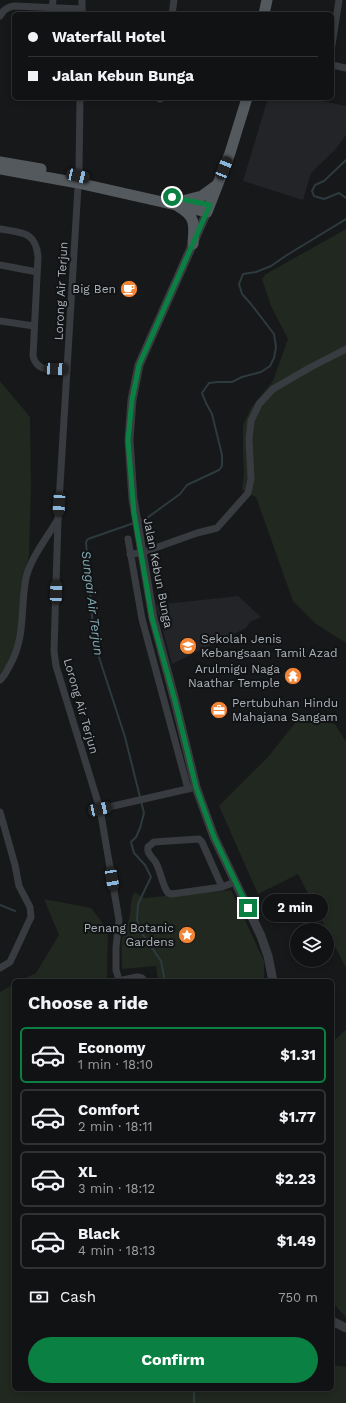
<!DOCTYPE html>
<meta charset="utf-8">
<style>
:root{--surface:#111214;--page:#1a1b1d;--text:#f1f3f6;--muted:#9c9ea0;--line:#303234;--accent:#0b8043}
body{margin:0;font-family:"Work Sans",sans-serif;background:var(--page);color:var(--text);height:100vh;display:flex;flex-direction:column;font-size:15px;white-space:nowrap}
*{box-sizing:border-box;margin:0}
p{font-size:13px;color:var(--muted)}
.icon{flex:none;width:22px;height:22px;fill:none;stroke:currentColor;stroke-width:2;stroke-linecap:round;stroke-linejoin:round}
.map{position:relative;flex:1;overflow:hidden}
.panel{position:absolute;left:12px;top:979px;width:322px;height:412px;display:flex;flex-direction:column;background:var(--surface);border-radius:6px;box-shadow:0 2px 6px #0003,0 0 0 1px var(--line)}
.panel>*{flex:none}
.hud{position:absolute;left:12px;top:12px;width:322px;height:88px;border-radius:6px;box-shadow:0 2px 6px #0003,0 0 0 1px var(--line);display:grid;align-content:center;height:88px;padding:0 16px;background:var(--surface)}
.tools{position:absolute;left:290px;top:923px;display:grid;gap:8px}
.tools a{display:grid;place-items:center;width:44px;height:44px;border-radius:50%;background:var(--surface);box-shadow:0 2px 6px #0003,0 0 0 1px var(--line);font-size:20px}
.end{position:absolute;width:18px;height:18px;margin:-9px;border:5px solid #0b8043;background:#fff;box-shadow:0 0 0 2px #fff}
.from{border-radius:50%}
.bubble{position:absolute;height:28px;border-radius:14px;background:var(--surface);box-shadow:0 2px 6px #0003,0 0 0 1px var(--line);font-size:13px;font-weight:700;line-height:28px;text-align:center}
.car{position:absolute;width:12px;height:24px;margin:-12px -6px;border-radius:5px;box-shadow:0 0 3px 1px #0007;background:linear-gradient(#222 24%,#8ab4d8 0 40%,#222 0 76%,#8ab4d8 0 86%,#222 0)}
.hud b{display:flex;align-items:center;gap:14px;height:38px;font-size:15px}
.hud b+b{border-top:1px solid var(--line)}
.hud i{width:10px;height:10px;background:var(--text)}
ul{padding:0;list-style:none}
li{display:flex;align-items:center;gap:12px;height:56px;margin:0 8px 6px;padding:0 8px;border:2px solid var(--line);border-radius:6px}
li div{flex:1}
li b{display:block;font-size:15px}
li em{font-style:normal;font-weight:700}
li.active{border-color:var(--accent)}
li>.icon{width:36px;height:36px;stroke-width:1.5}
h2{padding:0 16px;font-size:18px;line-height:48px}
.pay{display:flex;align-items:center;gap:10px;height:44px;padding:0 16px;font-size:15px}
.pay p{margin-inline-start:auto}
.button{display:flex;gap:8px;margin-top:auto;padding:8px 16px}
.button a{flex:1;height:46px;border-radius:24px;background:var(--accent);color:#fff;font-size:16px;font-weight:700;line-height:46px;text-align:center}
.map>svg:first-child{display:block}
.built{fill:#232427}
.green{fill:#20281f}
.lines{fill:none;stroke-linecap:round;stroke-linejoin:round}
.stream{stroke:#2d3a3e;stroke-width:2}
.minor{stroke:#383b3f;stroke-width:7}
.tertiary{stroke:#383b3f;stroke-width:9}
.primary{stroke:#54595e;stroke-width:11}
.route{stroke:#0b8043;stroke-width:5}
.labels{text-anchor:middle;stroke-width:4;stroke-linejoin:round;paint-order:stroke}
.poi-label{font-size:12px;fill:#aab2b9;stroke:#121315;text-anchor:end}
.street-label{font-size:12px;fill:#aab2b9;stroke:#121315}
.water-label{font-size:13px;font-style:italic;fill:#81a9b4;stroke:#121315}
</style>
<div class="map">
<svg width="346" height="1403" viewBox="0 0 346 1403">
<rect width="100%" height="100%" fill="#17181a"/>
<!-- built -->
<g class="built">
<polygon points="268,98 308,98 346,106 346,135 335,150 311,173 303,200 243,181"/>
<polygon points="238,596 261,617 250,622 246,628 172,664 156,605"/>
</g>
<!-- green -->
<g class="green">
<polygon points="346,229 346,643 316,624 293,601 256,497 242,490 244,473 243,452 243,425 251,408 273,381 288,339 271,306 262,279 266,274"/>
<polygon points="0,381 30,417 31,488 29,556 22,583 17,644 0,681"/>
<polygon points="299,718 335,724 346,742 346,968 298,874 258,894 219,806 268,757"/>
<path d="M231,890L264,961V981H158L156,966L122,969C122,958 120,942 124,931C125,927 128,923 129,919C132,910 129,900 135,892L144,898Z"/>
<polygon points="44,899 91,908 108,930 107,981 20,981 36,973 59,935"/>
<polygon points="14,984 14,1389 332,1389 332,1365 346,1367 346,1403 0,1403 0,992"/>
<polygon points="346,1030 346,1317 332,1302 332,1042"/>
</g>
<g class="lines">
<!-- stream -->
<g class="stream">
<polyline points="346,160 324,181 315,185 312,191 314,196 324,199 339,193 346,198"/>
<polyline points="140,521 147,518 180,494 187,485 219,470 222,466 222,455 212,414 206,403 202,393 209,383 218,382 232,382 242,377 261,372 270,366 274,358 276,347 274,334 251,304 242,294 239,284 243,274 256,272 271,266 287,255 346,219"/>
<polyline points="134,523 88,539 86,542 93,628 97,651 125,737 144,813 140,828 136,837 131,842 134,853 145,865 151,877 138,904 137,920 141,932 161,961 165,981"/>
<polyline points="0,905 15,911"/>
<polyline points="194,1389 194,1403"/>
</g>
<!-- minor -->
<g class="minor">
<polyline points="52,8 53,0"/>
<polyline points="82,14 82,0"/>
<polyline points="172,14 174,0"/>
<path d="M0,16C3,9 8,7 14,6L82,9"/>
<polyline points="332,45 339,0"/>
<polyline points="332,65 346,68"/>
<polyline points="80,98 79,170 58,519 54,651 56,666 100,809 119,920 116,947 116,970 119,980"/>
<polyline points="160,99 160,98"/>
<path d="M0,229C22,233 36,231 38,257L33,356C37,373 53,369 67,370"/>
<polyline points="0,265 37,272"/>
<polyline points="0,321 34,326"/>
<polyline points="128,539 142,619 188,789"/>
<polyline points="130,554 141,553 197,533 217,528 248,493 251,479 249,439 251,421 259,404 273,389 311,367 346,349"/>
<path d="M0,680C5,676 7,670 10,665C26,637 20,608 26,578C31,557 47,538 58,519"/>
<polyline points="100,809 192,788"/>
<polyline points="0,812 15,865 19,886 30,907 31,917 10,962 0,968"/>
<path d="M222,887L172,894L168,893C162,885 161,872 156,863C153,857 146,854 148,847L154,842L199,839L202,842L222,887L235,882"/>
<polyline points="118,981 137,977 142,978 144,981"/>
</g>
<!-- tertiary -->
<g class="tertiary">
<polyline points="207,212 139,365 132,400 129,440 133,499 153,618 175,701 196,787 214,837 261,936 268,956 273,981"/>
<polyline points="332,1321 346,1328"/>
</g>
<!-- primary -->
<g class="primary">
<polyline points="264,14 267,0"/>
<polyline points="0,162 41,169"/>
<polyline points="0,169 78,183 207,212 230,153 247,98"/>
<polyline points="186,200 202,196 217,185"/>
<path d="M179,207C197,217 194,227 193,244"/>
</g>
</g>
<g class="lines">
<!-- route -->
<polyline class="route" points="172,197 210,205 139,365 132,400 128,440 134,513 147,588 152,618 175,701 196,787 214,837 248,908"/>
</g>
<!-- icons -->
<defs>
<symbol id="cafe-disc" viewBox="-11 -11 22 22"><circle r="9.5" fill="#f38536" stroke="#121315"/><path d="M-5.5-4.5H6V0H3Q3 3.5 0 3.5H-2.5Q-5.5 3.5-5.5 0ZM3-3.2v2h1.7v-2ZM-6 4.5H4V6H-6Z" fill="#fff"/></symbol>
<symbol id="school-disc" viewBox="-11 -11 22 22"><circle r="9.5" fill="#f38536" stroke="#121315"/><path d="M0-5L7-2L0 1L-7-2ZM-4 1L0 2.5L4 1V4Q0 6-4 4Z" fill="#fff"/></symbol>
<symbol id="temple-disc" viewBox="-11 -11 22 22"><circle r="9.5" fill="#f38536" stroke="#121315"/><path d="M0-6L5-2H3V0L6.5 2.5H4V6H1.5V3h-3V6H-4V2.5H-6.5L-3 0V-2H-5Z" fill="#fff"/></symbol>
<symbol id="office-disc" viewBox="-11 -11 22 22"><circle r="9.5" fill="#f38536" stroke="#121315"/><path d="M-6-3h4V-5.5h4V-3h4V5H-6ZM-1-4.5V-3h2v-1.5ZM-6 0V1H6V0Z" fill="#fff"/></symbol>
<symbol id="sight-disc" viewBox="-11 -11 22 22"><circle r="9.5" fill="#f38536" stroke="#121315"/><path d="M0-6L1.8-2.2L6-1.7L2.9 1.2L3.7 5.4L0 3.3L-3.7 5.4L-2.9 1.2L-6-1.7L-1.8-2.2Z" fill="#fff"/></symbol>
</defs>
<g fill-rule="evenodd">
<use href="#cafe-disc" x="119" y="279" width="20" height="20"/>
<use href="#school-disc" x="178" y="636" width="20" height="20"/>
<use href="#temple-disc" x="283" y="666" width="20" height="20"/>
<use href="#office-disc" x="209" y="700" width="20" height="20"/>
<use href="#sight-disc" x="177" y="925" width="20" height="20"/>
</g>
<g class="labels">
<!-- poi labels -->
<g class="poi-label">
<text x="116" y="293">Big Ben</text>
<text x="201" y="643" text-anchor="start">Sekolah Jenis<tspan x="201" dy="14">Kebangsaan Tamil Azad</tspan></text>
<text x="280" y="673">Arulmigu Naga<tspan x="280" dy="14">Naathar Temple</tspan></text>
<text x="232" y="707" text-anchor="start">Pertubuhan Hindu<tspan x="232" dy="14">Mahajana Sangam</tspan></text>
<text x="174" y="932">Penang Botanic<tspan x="174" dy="14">Gardens</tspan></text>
</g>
<!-- street labels -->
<g class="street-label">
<text transform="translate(61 291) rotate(-87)" y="4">Lorong Air Terjun</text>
<text transform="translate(158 573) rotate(79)" y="4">Jalan Kebun Bunga</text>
<text transform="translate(81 706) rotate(74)" y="4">Lorong Air Terjun</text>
</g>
<!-- water labels -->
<g class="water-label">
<text transform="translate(93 603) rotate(83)" y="5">Sungai Air Terjun</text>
</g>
</g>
</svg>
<div class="tools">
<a><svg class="icon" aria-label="layers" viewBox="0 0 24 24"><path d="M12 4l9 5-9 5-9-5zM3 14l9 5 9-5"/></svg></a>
</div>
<i class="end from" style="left:172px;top:197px"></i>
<i class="end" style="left:248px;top:908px"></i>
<div class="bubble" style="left:262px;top:894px;width:66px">2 min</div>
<i class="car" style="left:224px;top:168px;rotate:22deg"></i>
<i class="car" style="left:78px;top:176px;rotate:103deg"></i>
<i class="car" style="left:56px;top:369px;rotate:93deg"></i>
<i class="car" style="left:59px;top:504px;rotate:183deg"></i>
<i class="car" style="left:56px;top:592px;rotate:2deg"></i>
<i class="car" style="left:100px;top:809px;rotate:78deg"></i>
<i class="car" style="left:112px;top:879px;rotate:170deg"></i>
<div class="hud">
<b><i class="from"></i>Waterfall Hotel</b>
<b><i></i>Jalan Kebun Bunga</b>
</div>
<section class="panel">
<h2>Choose a ride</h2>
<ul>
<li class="active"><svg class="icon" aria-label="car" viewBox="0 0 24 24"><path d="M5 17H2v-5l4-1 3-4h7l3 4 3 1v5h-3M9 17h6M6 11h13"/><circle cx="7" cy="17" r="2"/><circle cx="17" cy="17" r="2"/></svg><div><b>Economy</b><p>1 min · 18:10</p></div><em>$1.31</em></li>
<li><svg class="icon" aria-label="car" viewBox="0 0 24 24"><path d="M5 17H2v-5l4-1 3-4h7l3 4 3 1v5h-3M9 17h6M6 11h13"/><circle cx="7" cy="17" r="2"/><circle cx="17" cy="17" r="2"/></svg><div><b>Comfort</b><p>2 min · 18:11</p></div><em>$1.77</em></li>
<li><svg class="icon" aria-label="car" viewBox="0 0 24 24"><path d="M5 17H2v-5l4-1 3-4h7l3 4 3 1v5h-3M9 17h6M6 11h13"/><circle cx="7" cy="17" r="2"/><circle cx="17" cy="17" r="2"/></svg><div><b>XL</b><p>3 min · 18:12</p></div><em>$2.23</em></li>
<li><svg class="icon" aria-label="car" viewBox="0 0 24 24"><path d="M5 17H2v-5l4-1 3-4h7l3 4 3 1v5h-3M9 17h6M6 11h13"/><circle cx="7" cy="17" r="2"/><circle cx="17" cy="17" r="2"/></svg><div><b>Black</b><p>4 min · 18:13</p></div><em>$1.49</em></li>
</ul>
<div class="pay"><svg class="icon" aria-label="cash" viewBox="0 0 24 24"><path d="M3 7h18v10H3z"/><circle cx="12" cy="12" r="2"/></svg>Cash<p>750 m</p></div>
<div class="button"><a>Confirm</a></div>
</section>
</div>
